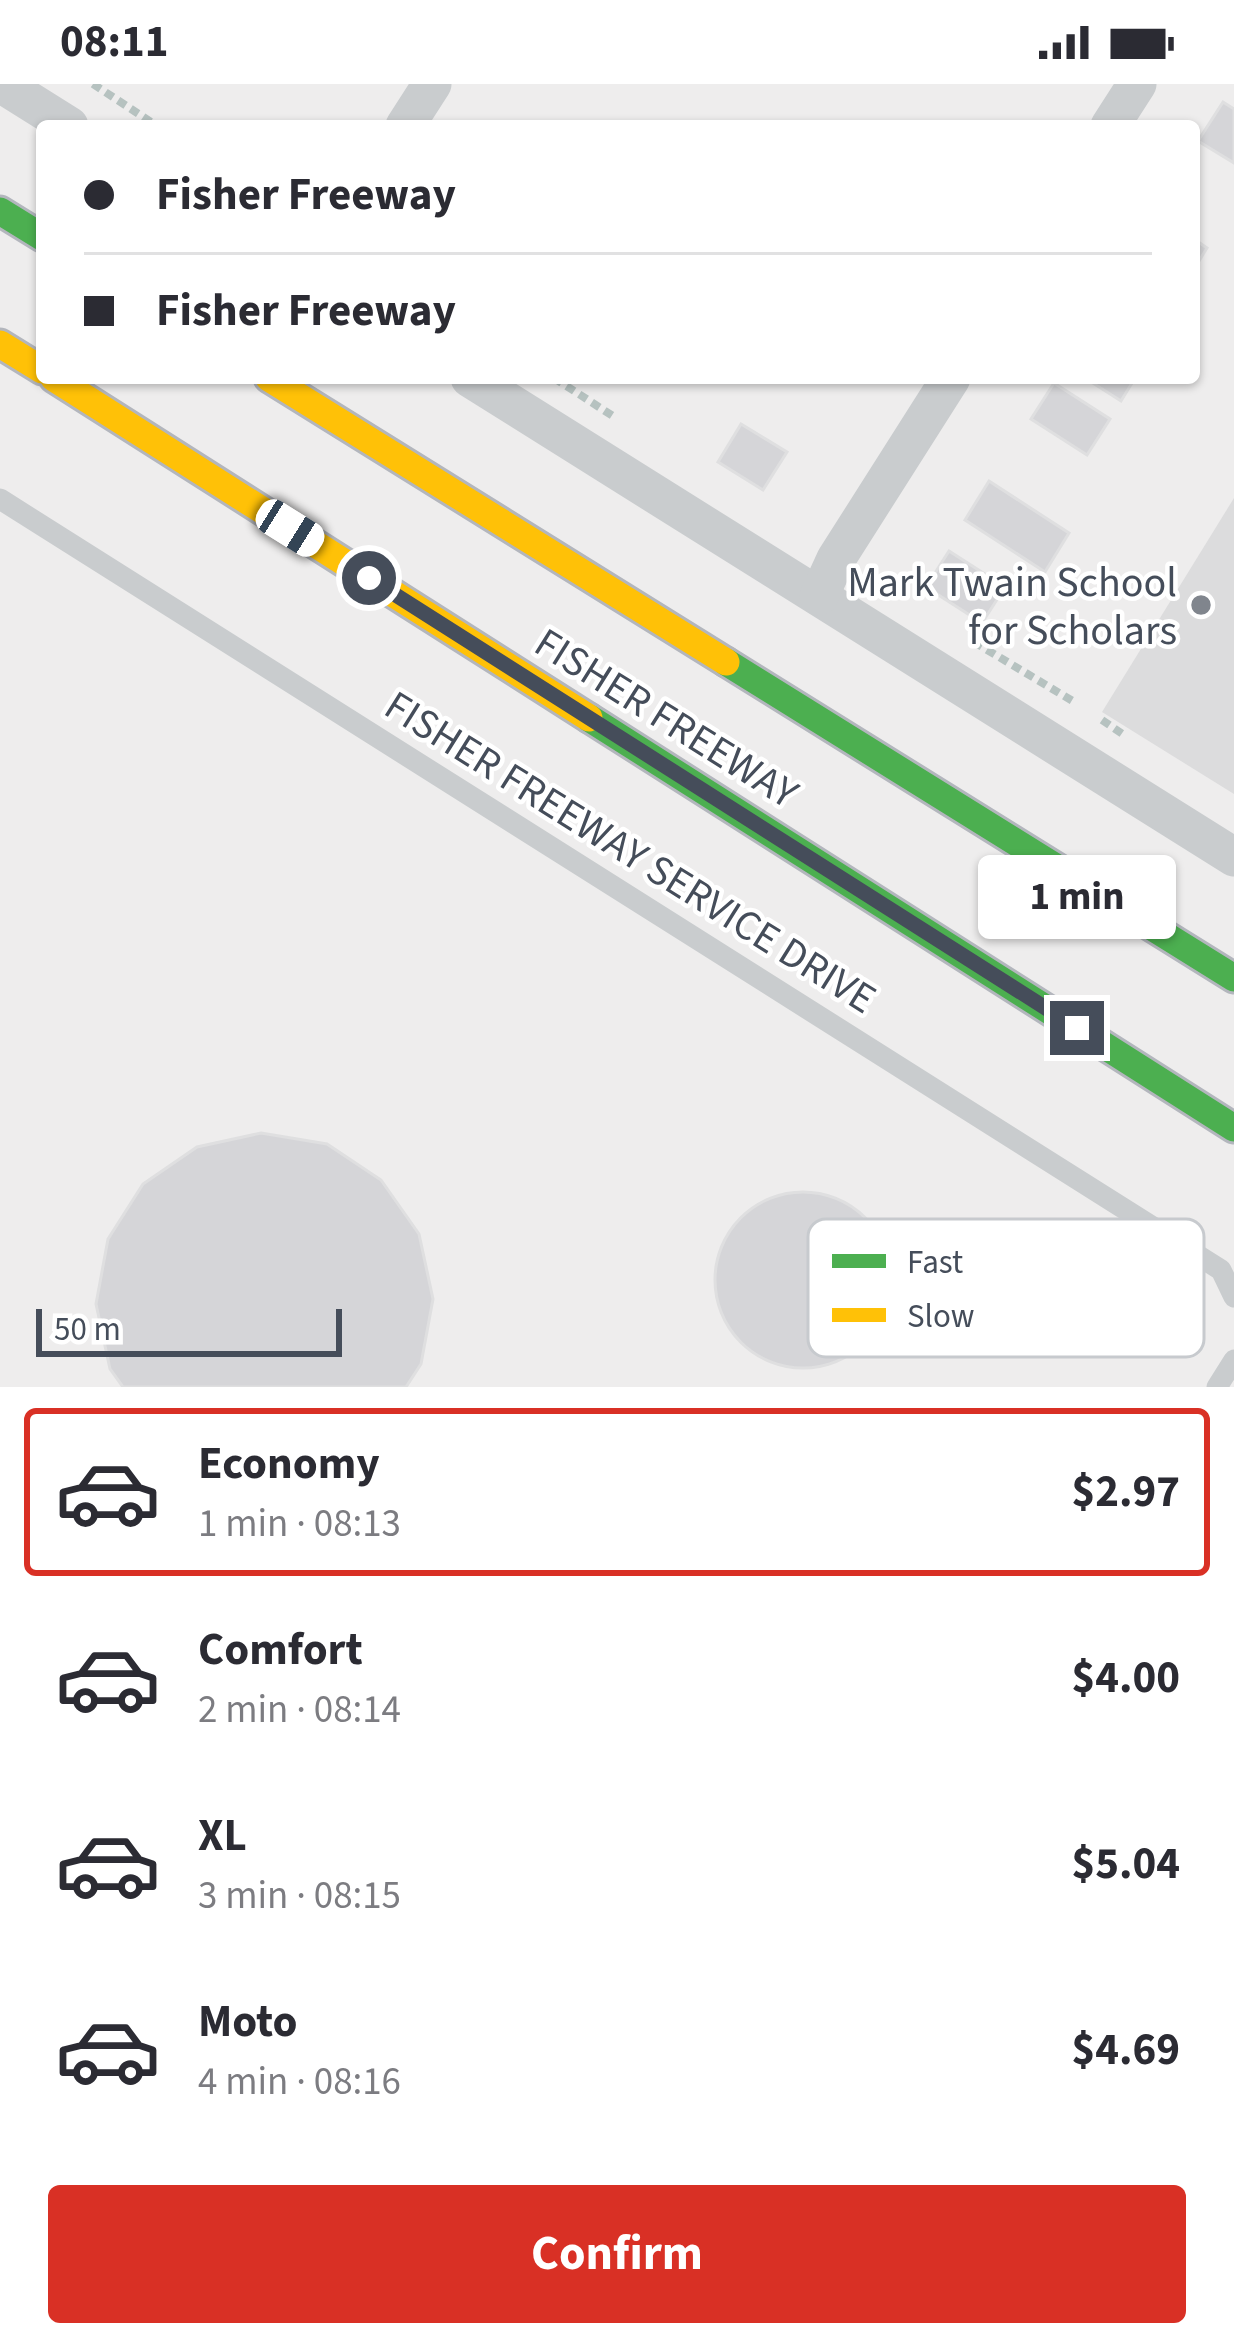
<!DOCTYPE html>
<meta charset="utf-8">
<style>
:root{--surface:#fff;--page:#f7f7f7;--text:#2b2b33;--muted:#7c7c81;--line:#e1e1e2;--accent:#d93025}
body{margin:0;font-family:"Source Sans 3",sans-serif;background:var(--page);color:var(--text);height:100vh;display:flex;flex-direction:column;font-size:45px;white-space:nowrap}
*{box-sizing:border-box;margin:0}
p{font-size:39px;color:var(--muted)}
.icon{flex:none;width:66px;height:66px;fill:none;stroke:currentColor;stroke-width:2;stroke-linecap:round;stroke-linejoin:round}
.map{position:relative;height:1303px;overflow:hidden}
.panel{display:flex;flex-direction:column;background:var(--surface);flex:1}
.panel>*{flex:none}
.guide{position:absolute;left:36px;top:36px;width:1164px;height:264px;border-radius:12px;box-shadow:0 3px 9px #0004;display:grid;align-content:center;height:264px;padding:0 48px;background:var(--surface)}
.scale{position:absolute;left:36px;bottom:30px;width:306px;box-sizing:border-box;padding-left:12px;border:6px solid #454d5a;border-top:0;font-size:33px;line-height:42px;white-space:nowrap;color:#454d5a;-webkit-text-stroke:9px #fff;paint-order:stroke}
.end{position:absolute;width:54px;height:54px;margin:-27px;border:15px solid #454d5a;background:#fff;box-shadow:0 0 0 6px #fff}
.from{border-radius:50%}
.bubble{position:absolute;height:84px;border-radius:12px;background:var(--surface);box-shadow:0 3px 9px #0004;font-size:39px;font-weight:700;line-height:84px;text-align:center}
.car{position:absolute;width:36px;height:72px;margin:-36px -18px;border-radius:15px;box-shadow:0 0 9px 3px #0007;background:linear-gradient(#fff 24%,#345 0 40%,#fff 0 76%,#345 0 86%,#fff 0)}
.guide b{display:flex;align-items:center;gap:42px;height:114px;font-size:45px}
.guide b+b{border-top:3px solid var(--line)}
.guide i{width:30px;height:30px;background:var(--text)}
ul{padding:21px 0 0;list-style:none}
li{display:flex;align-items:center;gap:36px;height:168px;margin:0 24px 18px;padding:0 24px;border:6px solid transparent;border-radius:12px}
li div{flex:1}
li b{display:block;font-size:45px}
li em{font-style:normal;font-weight:700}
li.active{border-color:var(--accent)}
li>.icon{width:108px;height:108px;stroke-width:1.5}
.primary-button{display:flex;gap:24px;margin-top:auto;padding:24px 48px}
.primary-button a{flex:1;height:138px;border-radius:12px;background:var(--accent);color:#fff;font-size:48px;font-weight:700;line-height:138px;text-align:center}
.status{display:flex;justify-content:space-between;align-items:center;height:84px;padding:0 60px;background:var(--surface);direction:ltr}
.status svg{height:33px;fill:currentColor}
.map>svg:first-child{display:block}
.education{fill:#dcdcdd}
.building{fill:#d5d5d8;stroke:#dfdfe0;stroke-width:3}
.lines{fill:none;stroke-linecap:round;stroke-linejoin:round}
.fast-casing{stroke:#b3b6bd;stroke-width:33}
.slow-casing{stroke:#b3b6bd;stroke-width:33}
.path{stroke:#b6c2c0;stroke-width:8;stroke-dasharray:9 6;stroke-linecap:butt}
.lane{stroke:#c9ccce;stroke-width:21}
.street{stroke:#c9ccce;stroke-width:39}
.fast{stroke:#4caf50;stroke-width:27}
.slow{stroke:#ffc107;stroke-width:27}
.route{stroke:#454d5a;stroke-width:15}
.poi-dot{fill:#80858d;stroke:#fff;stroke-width:4.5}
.labels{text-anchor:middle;stroke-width:9;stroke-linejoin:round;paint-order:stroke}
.poi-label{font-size:42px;fill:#454d5a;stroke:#fff;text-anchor:end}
.street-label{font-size:42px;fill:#454d5a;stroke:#fff}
.key{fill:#fff;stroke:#c7cace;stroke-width:3}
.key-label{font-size:33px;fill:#454d5a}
</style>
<div class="status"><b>08:11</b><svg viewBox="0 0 49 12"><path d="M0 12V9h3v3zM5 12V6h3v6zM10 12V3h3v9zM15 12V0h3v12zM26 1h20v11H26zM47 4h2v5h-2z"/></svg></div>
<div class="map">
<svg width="1234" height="1303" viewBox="0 0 1234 1303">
<rect width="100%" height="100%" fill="#eeeded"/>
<!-- education -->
<polygon class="education" points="1234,414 1234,710 1102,628"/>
<!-- building -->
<g class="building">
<polygon points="1223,18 1234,25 1234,79 1198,57"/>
<polygon points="1194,155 1207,164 1194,185"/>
<polygon points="1085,294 1135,294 1121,317"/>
<polygon points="1054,299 1110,335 1087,371 1031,335"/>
<polygon points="741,340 787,368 763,406 718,378"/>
<polygon points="989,397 1069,449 1045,488 965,436"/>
<polygon points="949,467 1005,503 982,539 926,503"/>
<polygon points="261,1049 327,1060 381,1096 419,1150 433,1215 421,1280 406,1303 123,1303 110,1285 96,1220 108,1155 143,1100 197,1063"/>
<circle cx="803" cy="1196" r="88"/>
</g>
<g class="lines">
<defs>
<g id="fast">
<polyline points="0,127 42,153"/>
<polyline points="726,578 1234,894"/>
<polyline points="589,634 1234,1044"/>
</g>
<g id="slow">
<polyline points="0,260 42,286"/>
<polyline points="54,294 589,634"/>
<polyline points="269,294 726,578"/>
</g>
</defs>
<!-- fast casing -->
<use href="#fast" class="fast-casing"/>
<!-- slow casing -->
<use href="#slow" class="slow-casing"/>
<!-- path -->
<g class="path">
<polyline points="93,0 157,42"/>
<polyline points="554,294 616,334"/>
<polyline points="974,558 1076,619"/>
<polyline points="1102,636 1124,651"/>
</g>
<!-- lane -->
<g class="lane">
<polyline points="0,415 1221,1186 1234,1213"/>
<polyline points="1217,1303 1234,1276"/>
</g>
<!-- street -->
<g class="street">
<polyline points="2,0 69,42"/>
<polyline points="405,42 432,0"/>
<polyline points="1110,42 1137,0"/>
<polyline points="470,294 1234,773"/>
<polyline points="819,512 836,475 951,294"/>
</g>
<!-- fast -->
<use href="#fast" class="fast"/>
<!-- slow -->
<use href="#slow" class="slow"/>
</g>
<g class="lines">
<!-- route -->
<polyline class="route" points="369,494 1077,944"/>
</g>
<!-- markers -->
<circle class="poi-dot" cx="1201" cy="521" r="12"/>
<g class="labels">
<!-- poi labels -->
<g class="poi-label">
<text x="1177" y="512">Mark Twain School<tspan x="1177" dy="48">for Scholars</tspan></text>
</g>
<!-- street labels -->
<g class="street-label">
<text transform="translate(667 633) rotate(32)" y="15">FISHER FREEWAY</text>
<text transform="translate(631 767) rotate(32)" y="15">FISHER FREEWAY SERVICE DRIVE</text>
</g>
</g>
<!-- legend -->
<rect x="808" y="1135" width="396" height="138" rx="18" class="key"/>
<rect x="832" y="1170" width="54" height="14" fill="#4caf50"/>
<rect x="832" y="1224" width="54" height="14" fill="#ffc107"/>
<g class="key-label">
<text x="907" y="1189">Fast</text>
<text x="907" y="1243">Slow</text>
</g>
</svg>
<div class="scale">50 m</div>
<i class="end from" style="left:369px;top:494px"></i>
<i class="end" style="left:1077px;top:944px"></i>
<div class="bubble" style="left:978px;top:771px;width:198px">1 min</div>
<i class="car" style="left:290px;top:444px;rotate:122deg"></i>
<div class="guide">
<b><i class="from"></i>Fisher Freeway</b>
<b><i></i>Fisher Freeway</b>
</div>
</div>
<section class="panel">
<ul>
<li class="active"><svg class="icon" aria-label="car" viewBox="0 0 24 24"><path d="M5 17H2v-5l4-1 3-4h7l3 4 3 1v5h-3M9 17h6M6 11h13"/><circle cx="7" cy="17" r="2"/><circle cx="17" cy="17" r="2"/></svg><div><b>Economy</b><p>1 min · 08:13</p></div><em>$2.97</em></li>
<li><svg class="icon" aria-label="car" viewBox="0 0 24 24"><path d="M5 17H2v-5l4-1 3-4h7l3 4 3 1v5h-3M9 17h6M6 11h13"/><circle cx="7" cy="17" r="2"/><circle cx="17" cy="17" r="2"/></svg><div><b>Comfort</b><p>2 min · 08:14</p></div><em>$4.00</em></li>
<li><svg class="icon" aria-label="car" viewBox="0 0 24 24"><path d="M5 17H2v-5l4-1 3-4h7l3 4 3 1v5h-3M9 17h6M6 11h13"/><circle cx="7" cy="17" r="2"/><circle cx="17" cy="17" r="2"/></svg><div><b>XL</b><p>3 min · 08:15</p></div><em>$5.04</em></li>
<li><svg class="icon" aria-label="car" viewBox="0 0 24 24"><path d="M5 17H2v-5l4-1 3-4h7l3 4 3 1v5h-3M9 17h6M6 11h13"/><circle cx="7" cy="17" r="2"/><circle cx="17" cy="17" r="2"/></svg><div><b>Moto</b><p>4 min · 08:16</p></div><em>$4.69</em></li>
</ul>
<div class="primary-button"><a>Confirm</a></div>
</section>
